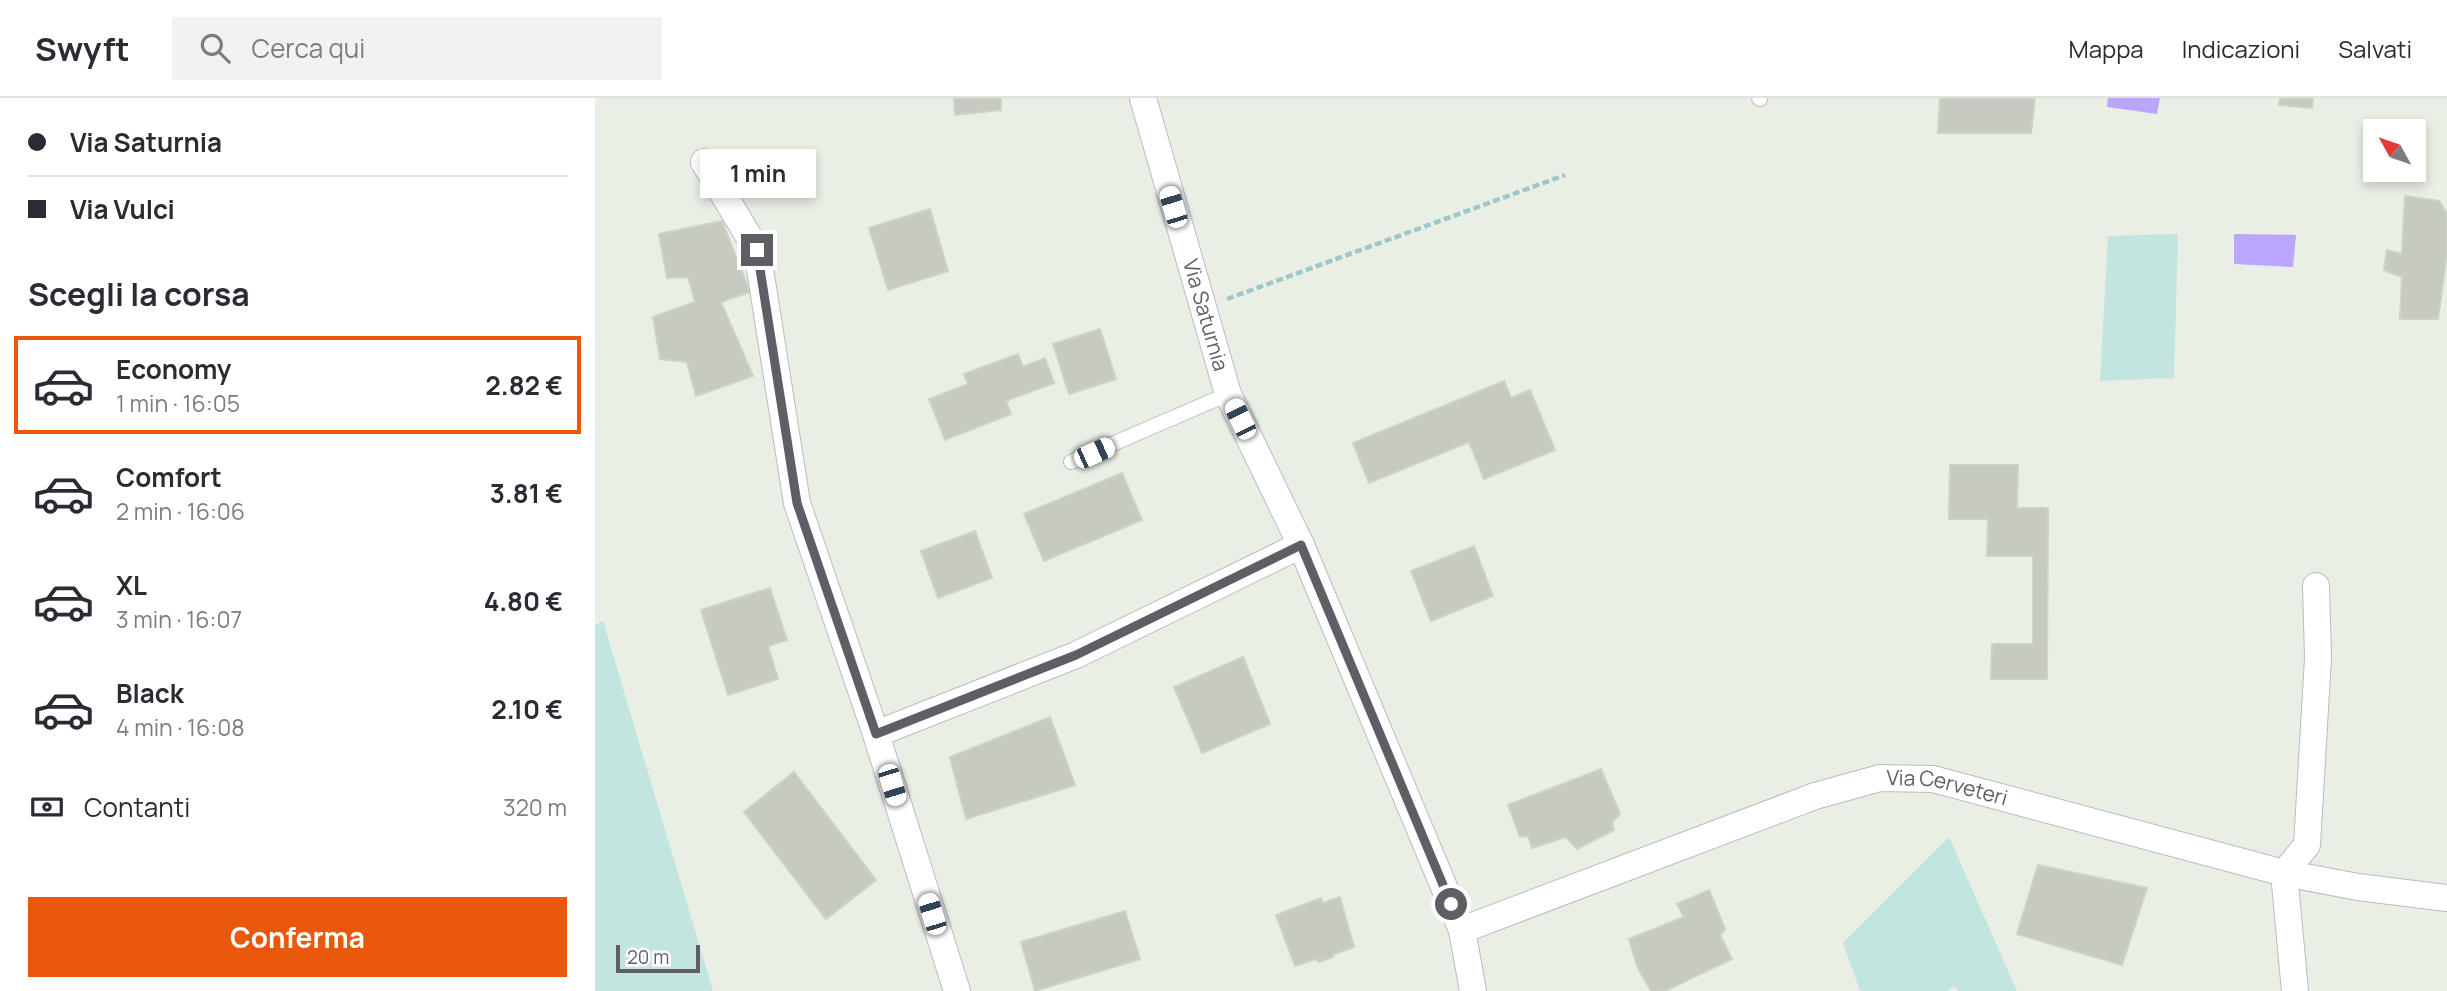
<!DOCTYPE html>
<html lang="it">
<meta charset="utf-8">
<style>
:root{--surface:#fff;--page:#f2f2f3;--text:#2b2b33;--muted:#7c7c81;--line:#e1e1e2;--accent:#ea580c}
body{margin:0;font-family:Manrope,sans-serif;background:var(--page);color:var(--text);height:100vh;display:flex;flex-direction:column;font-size:26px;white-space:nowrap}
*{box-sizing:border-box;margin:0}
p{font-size:23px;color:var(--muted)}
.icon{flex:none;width:38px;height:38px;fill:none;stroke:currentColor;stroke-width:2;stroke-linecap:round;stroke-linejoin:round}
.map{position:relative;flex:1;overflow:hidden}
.drawer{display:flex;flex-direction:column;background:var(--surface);width:595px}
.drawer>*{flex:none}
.hud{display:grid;align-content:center;height:154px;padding:0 28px;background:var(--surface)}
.needle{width:46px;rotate:310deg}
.fabs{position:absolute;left:1768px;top:21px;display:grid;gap:14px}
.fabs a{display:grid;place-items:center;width:63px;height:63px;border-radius:0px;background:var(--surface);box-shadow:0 4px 10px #0003;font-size:35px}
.scale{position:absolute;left:21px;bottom:18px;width:84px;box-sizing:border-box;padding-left:7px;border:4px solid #605d65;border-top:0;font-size:19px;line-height:24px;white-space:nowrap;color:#605d65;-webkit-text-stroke:5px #fff;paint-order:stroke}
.end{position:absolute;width:32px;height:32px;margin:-16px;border:9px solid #605d65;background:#fff;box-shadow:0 0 0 4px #fff}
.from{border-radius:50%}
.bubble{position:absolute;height:49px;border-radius:0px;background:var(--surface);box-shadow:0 4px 10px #0003;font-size:23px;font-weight:700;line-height:49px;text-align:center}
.car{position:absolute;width:21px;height:42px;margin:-21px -10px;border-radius:9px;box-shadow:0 0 5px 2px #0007;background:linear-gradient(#fff 24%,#345 0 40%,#fff 0 76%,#345 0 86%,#fff 0)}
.hud b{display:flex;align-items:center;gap:24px;height:66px;font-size:26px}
.hud b+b{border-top:2px solid var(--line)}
.hud i{width:18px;height:18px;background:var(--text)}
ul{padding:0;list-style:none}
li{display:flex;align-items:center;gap:21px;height:98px;margin:0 14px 10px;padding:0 14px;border:4px solid transparent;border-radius:0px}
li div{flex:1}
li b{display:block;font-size:26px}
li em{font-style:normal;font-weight:700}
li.current{border-color:var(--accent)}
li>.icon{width:63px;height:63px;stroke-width:1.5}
h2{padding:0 28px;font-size:32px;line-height:84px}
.pay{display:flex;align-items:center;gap:18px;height:77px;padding:0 28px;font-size:26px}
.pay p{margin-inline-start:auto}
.action{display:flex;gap:14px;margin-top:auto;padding:14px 28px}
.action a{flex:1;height:80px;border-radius:0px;background:var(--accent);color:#fff;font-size:28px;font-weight:700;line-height:80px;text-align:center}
header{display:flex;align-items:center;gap:42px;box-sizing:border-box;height:98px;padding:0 35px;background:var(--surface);border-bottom:2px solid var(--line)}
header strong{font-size:33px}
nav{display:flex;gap:38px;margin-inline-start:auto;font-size:24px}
.search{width:490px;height:63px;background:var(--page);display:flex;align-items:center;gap:18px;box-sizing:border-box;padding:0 24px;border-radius:0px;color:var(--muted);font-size:26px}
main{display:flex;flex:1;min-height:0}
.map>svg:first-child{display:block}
.green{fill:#c2e6df}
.water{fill:#bba6fe}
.building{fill:#c6cac1;stroke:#ccd4c3;stroke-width:2}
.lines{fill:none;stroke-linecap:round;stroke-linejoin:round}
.lane-casing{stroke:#bdbac1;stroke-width:16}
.street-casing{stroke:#bdbac1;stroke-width:28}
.path{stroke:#9dc7ca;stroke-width:4.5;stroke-dasharray:7 3.5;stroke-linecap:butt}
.lane{stroke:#fff;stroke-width:14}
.street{stroke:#fff;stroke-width:26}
.route{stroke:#605d65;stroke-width:9}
.labels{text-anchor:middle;stroke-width:7;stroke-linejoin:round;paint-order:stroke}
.street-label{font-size:21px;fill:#605d65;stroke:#fff}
</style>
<header>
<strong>Swyft</strong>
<div class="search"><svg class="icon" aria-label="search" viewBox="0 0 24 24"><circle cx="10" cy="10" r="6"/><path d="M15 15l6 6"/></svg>Cerca qui</div>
<nav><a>Mappa</a><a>Indicazioni</a><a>Salvati</a></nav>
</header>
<main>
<section class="drawer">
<div class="hud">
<b><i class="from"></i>Via Saturnia</b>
<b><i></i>Via Vulci</b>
</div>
<h2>Scegli la corsa</h2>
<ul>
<li class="current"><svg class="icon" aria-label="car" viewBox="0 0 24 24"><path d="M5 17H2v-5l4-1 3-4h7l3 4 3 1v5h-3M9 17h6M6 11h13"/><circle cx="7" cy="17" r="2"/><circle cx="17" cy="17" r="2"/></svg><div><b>Economy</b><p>1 min · 16:05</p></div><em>2.82 €</em></li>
<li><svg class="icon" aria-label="car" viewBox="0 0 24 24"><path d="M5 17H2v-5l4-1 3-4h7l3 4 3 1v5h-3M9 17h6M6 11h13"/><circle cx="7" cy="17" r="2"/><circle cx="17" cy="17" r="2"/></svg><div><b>Comfort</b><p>2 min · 16:06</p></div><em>3.81 €</em></li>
<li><svg class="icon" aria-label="car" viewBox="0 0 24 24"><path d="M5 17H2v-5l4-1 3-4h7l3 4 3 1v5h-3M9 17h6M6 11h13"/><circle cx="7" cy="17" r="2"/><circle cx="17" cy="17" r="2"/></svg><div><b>XL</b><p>3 min · 16:07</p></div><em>4.80 €</em></li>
<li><svg class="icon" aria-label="car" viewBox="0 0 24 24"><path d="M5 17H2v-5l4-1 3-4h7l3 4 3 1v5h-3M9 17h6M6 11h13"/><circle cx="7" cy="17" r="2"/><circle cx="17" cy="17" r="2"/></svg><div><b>Black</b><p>4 min · 16:08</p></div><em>2.10 €</em></li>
</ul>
<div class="pay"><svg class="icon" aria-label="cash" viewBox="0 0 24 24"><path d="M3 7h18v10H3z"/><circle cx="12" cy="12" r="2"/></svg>Contanti<p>320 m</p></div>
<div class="action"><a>Conferma</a></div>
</section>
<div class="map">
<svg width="1852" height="893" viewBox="0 0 1852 893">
<rect width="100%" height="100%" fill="#e9efe5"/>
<!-- green -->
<g class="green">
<polygon points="1583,136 1579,280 1505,283 1513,138"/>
<polygon points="8,523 118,893 0,893 0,527"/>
<polygon points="1354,739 1422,893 1363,893 1360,888 1353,893 1265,893 1248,845"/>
</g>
<!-- water -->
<g class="water">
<polygon points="1513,0 1565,0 1562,16 1512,9"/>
<polygon points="1639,136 1701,137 1698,169 1639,166"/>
</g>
<!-- building -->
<g class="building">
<polygon points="359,0 406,0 406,12 360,17"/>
<polygon points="1345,0 1440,0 1436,35 1343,35"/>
<polygon points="1685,0 1718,0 1717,10 1684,7"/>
<polygon points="1810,98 1844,103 1852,116 1852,155 1843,221 1805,221 1807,179 1789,172 1792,152 1807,156"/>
<polygon points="335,111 353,173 293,192 274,130"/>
<polygon points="127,123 155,194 126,204 158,278 101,298 92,264 65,261 58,219 100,204 93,179 72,180 64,136"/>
<polygon points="505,231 521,281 474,296 458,246"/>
<polygon points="423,256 428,269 450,260 459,285 411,303 416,316 350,342 334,301 373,286 369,276"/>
<polygon points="909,283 916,300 935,292 960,352 889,381 874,344 774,385 758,345"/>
<polygon points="1355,367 1423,367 1422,410 1453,410 1452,581 1396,581 1397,546 1438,546 1438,458 1392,458 1393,421 1354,421"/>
<polygon points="527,375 547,422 449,463 429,416"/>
<polygon points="380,433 397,480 343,500 326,453"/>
<polygon points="879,448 898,498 836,523 816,473"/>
<polygon points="175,490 192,542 173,548 183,581 133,597 106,512"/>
<polygon points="648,559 675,626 607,655 579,589"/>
<polygon points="455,619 480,687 371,721 355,659"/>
<polygon points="1006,671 1025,716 1017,724 1019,732 982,751 971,739 937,750 933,738 925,739 913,707"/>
<polygon points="199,674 281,782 231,821 149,714"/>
<polygon points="1443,767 1552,790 1527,867 1422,836"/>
<polygon points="1114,792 1130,831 1125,837 1137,861 1070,893 1056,893 1042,868 1034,841 1089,819 1082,806"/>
<polygon points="745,799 759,849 739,856 738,859 724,864 721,861 700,868 681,817 726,800 728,805"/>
<polygon points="530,813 545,861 440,893 426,844"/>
</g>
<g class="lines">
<defs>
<g id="lane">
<polyline points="1164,0 1165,1"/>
<polyline points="476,364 633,296"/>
</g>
<g id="street">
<path id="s1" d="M548,0L633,296L706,447L867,832L878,893"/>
<polyline points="109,64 162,152 202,405 281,636 362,893"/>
<polyline points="281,636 481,557 706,447"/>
<path id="s2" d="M867,832L1220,698L1285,680L1338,681L1689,775L1763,789L1852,800"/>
<polyline points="1700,893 1689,775 1712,747 1723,560 1721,488"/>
</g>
</defs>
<!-- lane casing -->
<use href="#lane" class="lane-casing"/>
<!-- street casing -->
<use href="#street" class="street-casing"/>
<!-- path -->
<polyline class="path" points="632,201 970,77"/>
<!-- lane -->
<use href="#lane" class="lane"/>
<!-- street -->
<use href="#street" class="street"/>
</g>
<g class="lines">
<!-- route -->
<polyline class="route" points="162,152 202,405 281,636 481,557 706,447 856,806"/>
</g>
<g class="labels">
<!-- street labels -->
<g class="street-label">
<text dy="7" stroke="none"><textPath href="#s1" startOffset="226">Via Saturnia</textPath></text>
<text dy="7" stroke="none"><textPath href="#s2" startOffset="513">Via Cerveteri</textPath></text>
</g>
</g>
</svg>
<div class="fabs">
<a><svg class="needle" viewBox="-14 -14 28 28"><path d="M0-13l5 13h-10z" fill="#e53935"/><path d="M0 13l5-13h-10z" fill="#7c7c81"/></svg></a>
</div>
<div class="scale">20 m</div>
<i class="end from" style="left:856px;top:806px"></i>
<i class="end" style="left:162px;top:152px"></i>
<div class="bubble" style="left:105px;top:51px;width:116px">1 min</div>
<i class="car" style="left:578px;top:109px;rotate:343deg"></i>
<i class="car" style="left:645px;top:321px;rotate:334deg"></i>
<i class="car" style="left:499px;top:355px;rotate:66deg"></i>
<i class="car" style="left:297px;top:687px;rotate:163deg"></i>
<i class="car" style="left:337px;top:816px;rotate:343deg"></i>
</div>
</main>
